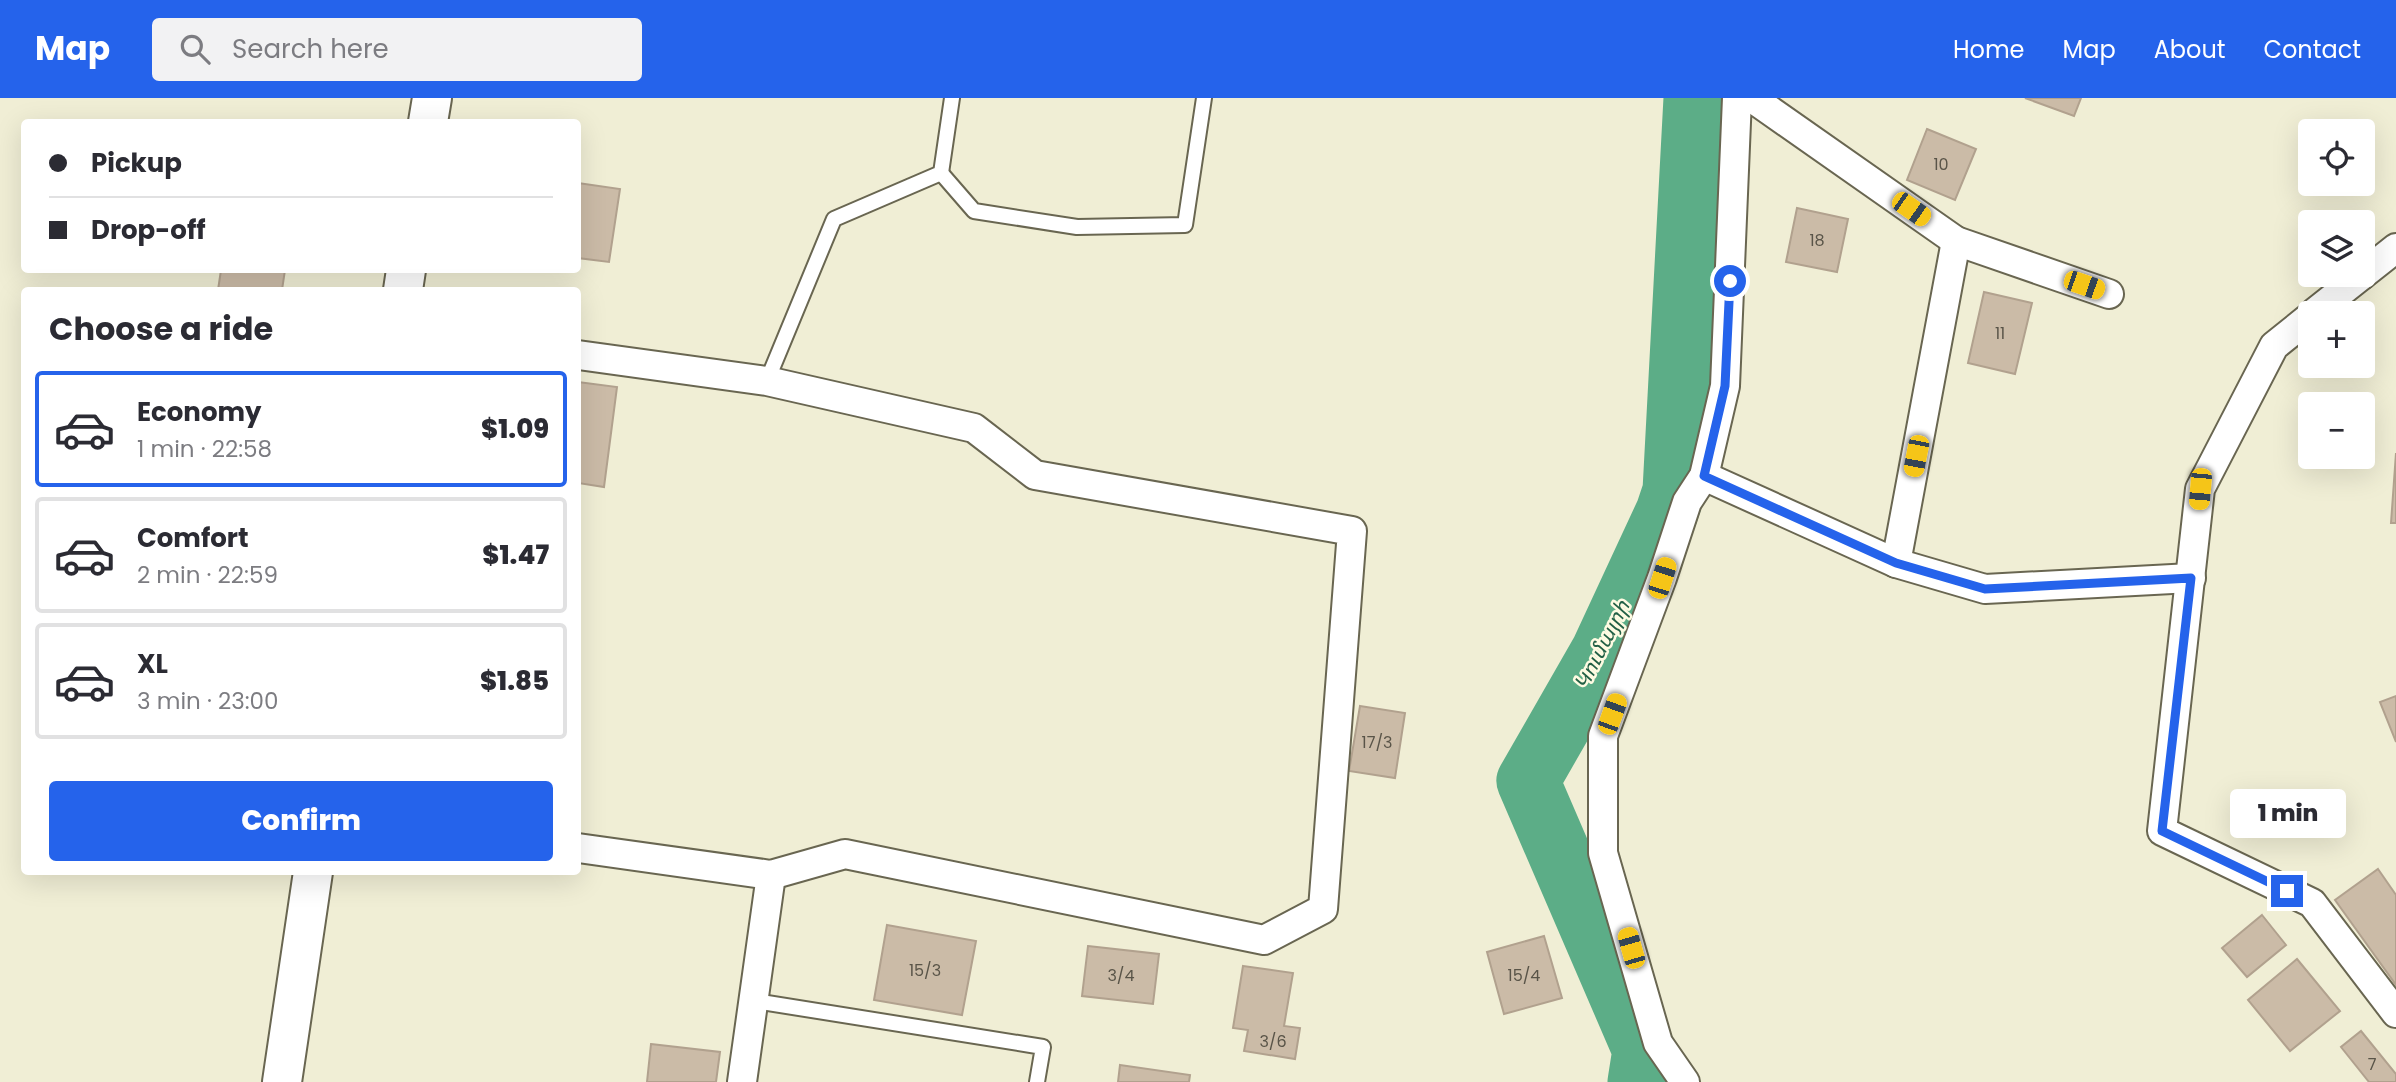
<!DOCTYPE html>
<meta charset="utf-8">
<style>
:root{--surface:#fff;--page:#f2f2f3;--text:#2b2b33;--muted:#7c7c81;--line:#e1e1e2;--accent:#2563eb}
body{margin:0;font-family:Poppins,"Noto Sans Armenian",sans-serif;background:var(--page);color:var(--text);height:100vh;display:flex;flex-direction:column;font-size:26px;white-space:nowrap}
*{box-sizing:border-box;margin:0}
p{font-size:23px;color:var(--muted)}
.icon{flex:none;width:38px;height:38px;fill:none;stroke:currentColor;stroke-width:2;stroke-linecap:round;stroke-linejoin:round}
.map{position:relative;flex:1;overflow:hidden}
.details{position:absolute;left:21px;top:189px;width:560px;height:588px;display:flex;flex-direction:column;background:var(--surface);border-radius:7px;box-shadow:0 7px 28px #0002}
.details>*{flex:none}
.hud{position:absolute;left:21px;top:21px;width:560px;height:154px;border-radius:7px;box-shadow:0 7px 28px #0002;display:grid;align-content:center;height:154px;padding:0 28px;background:var(--surface)}
.buttons{position:absolute;left:2298px;top:21px;display:grid;gap:14px}
.buttons a{display:grid;place-items:center;width:77px;height:77px;border-radius:7px;background:var(--surface);box-shadow:0 7px 28px #0002;font-size:35px}
.end{position:absolute;width:32px;height:32px;margin:-16px;border:9px solid #2563eb;background:#fff;box-shadow:0 0 0 4px #fff}
.from{border-radius:50%}
.bubble{position:absolute;height:49px;border-radius:7px;background:var(--surface);box-shadow:0 7px 28px #0002;font-size:23px;font-weight:800;line-height:49px;text-align:center}
.car{position:absolute;width:21px;height:42px;margin:-21px -10px;border-radius:9px;box-shadow:0 0 5px 2px #0007;background:linear-gradient(#f5c518 24%,#345 0 40%,#f5c518 0 76%,#345 0 86%,#f5c518 0)}
.hud b{display:flex;align-items:center;gap:24px;height:66px;font-size:26px}
.hud b+b{border-top:2px solid var(--line)}
.hud i{width:18px;height:18px;background:var(--text)}
ul{padding:0;list-style:none}
li{display:flex;align-items:center;gap:21px;height:116px;margin:0 14px 10px;padding:0 14px;border:4px solid var(--line);border-radius:7px}
li div{flex:1}
li b{display:block;font-size:26px}
li em{font-style:normal;font-weight:800}
li.selected{border-color:var(--accent)}
li>.icon{width:63px;height:63px;stroke-width:1.5}
h2{padding:0 28px;font-size:32px;line-height:84px}
.action{display:flex;gap:14px;margin-top:auto;padding:14px 28px}
.action a{flex:1;height:80px;border-radius:7px;background:var(--accent);color:#fff;font-size:28px;font-weight:800;line-height:80px;text-align:center}
header{display:flex;align-items:center;gap:42px;box-sizing:border-box;height:98px;padding:0 35px;background:var(--accent);color:#fff}
header strong{font-size:33px}
nav{display:flex;gap:38px;margin-inline-start:auto;font-size:24px}
.search{width:490px;height:63px;background:var(--page);display:flex;align-items:center;gap:18px;box-sizing:border-box;padding:0 24px;border-radius:7px;color:var(--muted);font-size:26px}
.map>svg:first-child{display:block}
.lines{fill:none;stroke-linecap:round;stroke-linejoin:round}
.river{stroke:#5cad87;stroke-width:63}
.building{fill:#cbbba7;stroke:#b1a18e;stroke-width:2}
.lane-casing{stroke:#696651;stroke-width:18}
.street-casing{stroke:#696651;stroke-width:32}
.primary-casing{stroke:#696651;stroke-width:42}
.lane{stroke:#fff;stroke-width:14}
.street{stroke:#fff;stroke-width:28}
.primary{stroke:#fff;stroke-width:38}
.route{stroke:#2563eb;stroke-width:9}
.labels{text-anchor:middle;stroke-width:5;stroke-linejoin:round;paint-order:stroke}
.number-label{font-size:16px;fill:#595448}
.water-label{font-size:21px;font-style:italic;fill:#226045;stroke:#fefbe2}
</style>
<header>
<strong>Map</strong>
<div class="search"><svg class="icon" aria-label="search" viewBox="0 0 24 24"><circle cx="10" cy="10" r="6"/><path d="M15 15l6 6"/></svg>Search here</div>
<nav><a>Home</a><a>Map</a><a>About</a><a>Contact</a></nav>
</header>
<div class="map">
<svg width="2396" height="984" viewBox="0 0 2396 984">
<rect width="100%" height="100%" fill="#f0eed5"/>
<g class="lines">
<!-- river -->
<polyline class="river" points="1639,984 1644,952 1528,683 1602,554 1667,414 1674,393 1695,0"/>
</g>
<!-- building -->
<g class="building">
<polygon points="2025,0 2081,0 2074,18"/>
<polygon points="1927,31 1976,51 1955,102 1907,82"/>
<polygon points="578,85 620,91 609,164 578,160"/>
<polygon points="1797,110 1848,121 1837,174 1786,164"/>
<polygon points="221,172 285,172 282,192 218,192"/>
<polygon points="1984,194 2032,205 2015,276 1968,265"/>
<polygon points="578,284 617,289 604,389 578,385"/>
<polygon points="2396,355 2396,425 2391,425"/>
<polygon points="2396,598 2396,644 2380,604"/>
<polygon points="1360,608 1405,615 1395,680 1349,673"/>
<polygon points="2378,771 2396,797 2396,887 2335,802"/>
<polygon points="2262,817 2286,847 2247,879 2222,850"/>
<polygon points="887,827 976,843 962,917 874,902"/>
<polygon points="1544,838 1562,900 1504,916 1487,854"/>
<polygon points="1088,848 1159,856 1153,906 1082,898"/>
<polygon points="2297,861 2340,913 2290,953 2248,902"/>
<polygon points="1243,868 1293,875 1284,928 1300,930 1295,961 1244,953 1248,932 1233,930"/>
<polygon points="2361,933 2396,976 2396,984 2369,984 2341,949"/>
<polygon points="651,946 720,954 716,984 647,984"/>
<polygon points="1120,967 1190,977 1189,984 1118,984"/>
</g>
<g class="lines">
<defs>
<g id="lane">
<polyline points="941,75 974,113 1077,129 1185,127 1204,0"/>
<polyline points="767,283 834,121 941,75 952,0"/>
<polyline points="755,903 1043,949 1037,984"/>
</g>
<g id="street">
<polyline points="1752,0 1956,143 2109,196"/>
<polyline points="2362,177 2396,150"/>
<polyline points="2314,215 2362,177"/>
<polyline points="2310,219 2274,248 2200,391 2162,733 2312,805 2396,915"/>
<polyline points="578,257 767,283 974,330 1035,377 1352,433 1323,811 1264,842 845,756 771,777 578,750"/>
<polyline points="1704,378 1896,465 1985,491 2191,480"/>
<polyline points="1896,465 1956,143"/>
<polyline points="742,984 771,777"/>
<polyline points="1685,984 1658,945 1603,755 1603,638 1662,480 1687,404 1704,378 1725,288 1737,0"/>
</g>
<g id="primary">
<polyline points="428,24 432,0"/>
<polyline points="403,192 406,172"/>
<polyline points="282,984 313,774"/>
</g>
</defs>
<!-- lane casing -->
<use href="#lane" class="lane-casing"/>
<!-- street casing -->
<use href="#street" class="street-casing"/>
<!-- primary casing -->
<use href="#primary" class="primary-casing"/>
<!-- lane -->
<use href="#lane" class="lane"/>
<!-- street -->
<use href="#street" class="street"/>
<!-- primary -->
<use href="#primary" class="primary"/>
</g>
<g class="lines">
<!-- route -->
<polyline class="route" points="1730,183 1725,288 1704,378 1896,465 1985,491 2191,480 2162,733 2287,793"/>
</g>
<g class="labels">
<!-- number labels -->
<g class="number-label">
<text x="1941" y="72">10</text>
<text x="1817" y="148">18</text>
<text x="2000" y="241">11</text>
<text x="1377" y="650">17/3</text>
<text x="925" y="878">15/3</text>
<text x="1121" y="883">3/4</text>
<text x="1524" y="883">15/4</text>
<text x="1273" y="949">3/6</text>
<text x="2372" y="972">7</text>
</g>
<!-- water labels -->
<g class="water-label">
<text transform="translate(1602 547) rotate(-63)" y="7">Կումայրի</text>
</g>
</g>
</svg>
<div class="buttons">
<a><svg class="icon" aria-label="locate" viewBox="0 0 24 24"><circle cx="12" cy="12" r="6"/><path d="M12 2v4M12 18v4M2 12h4M18 12h4"/></svg></a>
<a><svg class="icon" aria-label="layers" viewBox="0 0 24 24"><path d="M12 4l9 5-9 5-9-5zM3 14l9 5 9-5"/></svg></a>
<a>+</a>
<a>−</a>
</div>
<i class="end from" style="left:1730px;top:183px"></i>
<i class="end" style="left:2287px;top:793px"></i>
<div class="bubble" style="left:2230px;top:691px;width:116px">1 min</div>
<i class="car" style="left:1911px;top:111px;rotate:125deg"></i>
<i class="car" style="left:2084px;top:187px;rotate:109deg"></i>
<i class="car" style="left:1916px;top:358px;rotate:191deg"></i>
<i class="car" style="left:2200px;top:391px;rotate:185deg"></i>
<i class="car" style="left:1662px;top:480px;rotate:18deg"></i>
<i class="car" style="left:1612px;top:616px;rotate:20deg"></i>
<i class="car" style="left:1631px;top:850px;rotate:344deg"></i>
<div class="hud">
<b><i class="from"></i>Pickup</b>
<b><i></i>Drop-off</b>
</div>
<section class="details">
<h2>Choose a ride</h2>
<ul>
<li class="selected"><svg class="icon" aria-label="car" viewBox="0 0 24 24"><path d="M5 17H2v-5l4-1 3-4h7l3 4 3 1v5h-3M9 17h6M6 11h13"/><circle cx="7" cy="17" r="2"/><circle cx="17" cy="17" r="2"/></svg><div><b>Economy</b><p>1 min · 22:58</p></div><em>$1.09</em></li>
<li><svg class="icon" aria-label="car" viewBox="0 0 24 24"><path d="M5 17H2v-5l4-1 3-4h7l3 4 3 1v5h-3M9 17h6M6 11h13"/><circle cx="7" cy="17" r="2"/><circle cx="17" cy="17" r="2"/></svg><div><b>Comfort</b><p>2 min · 22:59</p></div><em>$1.47</em></li>
<li><svg class="icon" aria-label="car" viewBox="0 0 24 24"><path d="M5 17H2v-5l4-1 3-4h7l3 4 3 1v5h-3M9 17h6M6 11h13"/><circle cx="7" cy="17" r="2"/><circle cx="17" cy="17" r="2"/></svg><div><b>XL</b><p>3 min · 23:00</p></div><em>$1.85</em></li>
</ul>
<div class="action"><a>Confirm</a></div>
</section>
</div>
